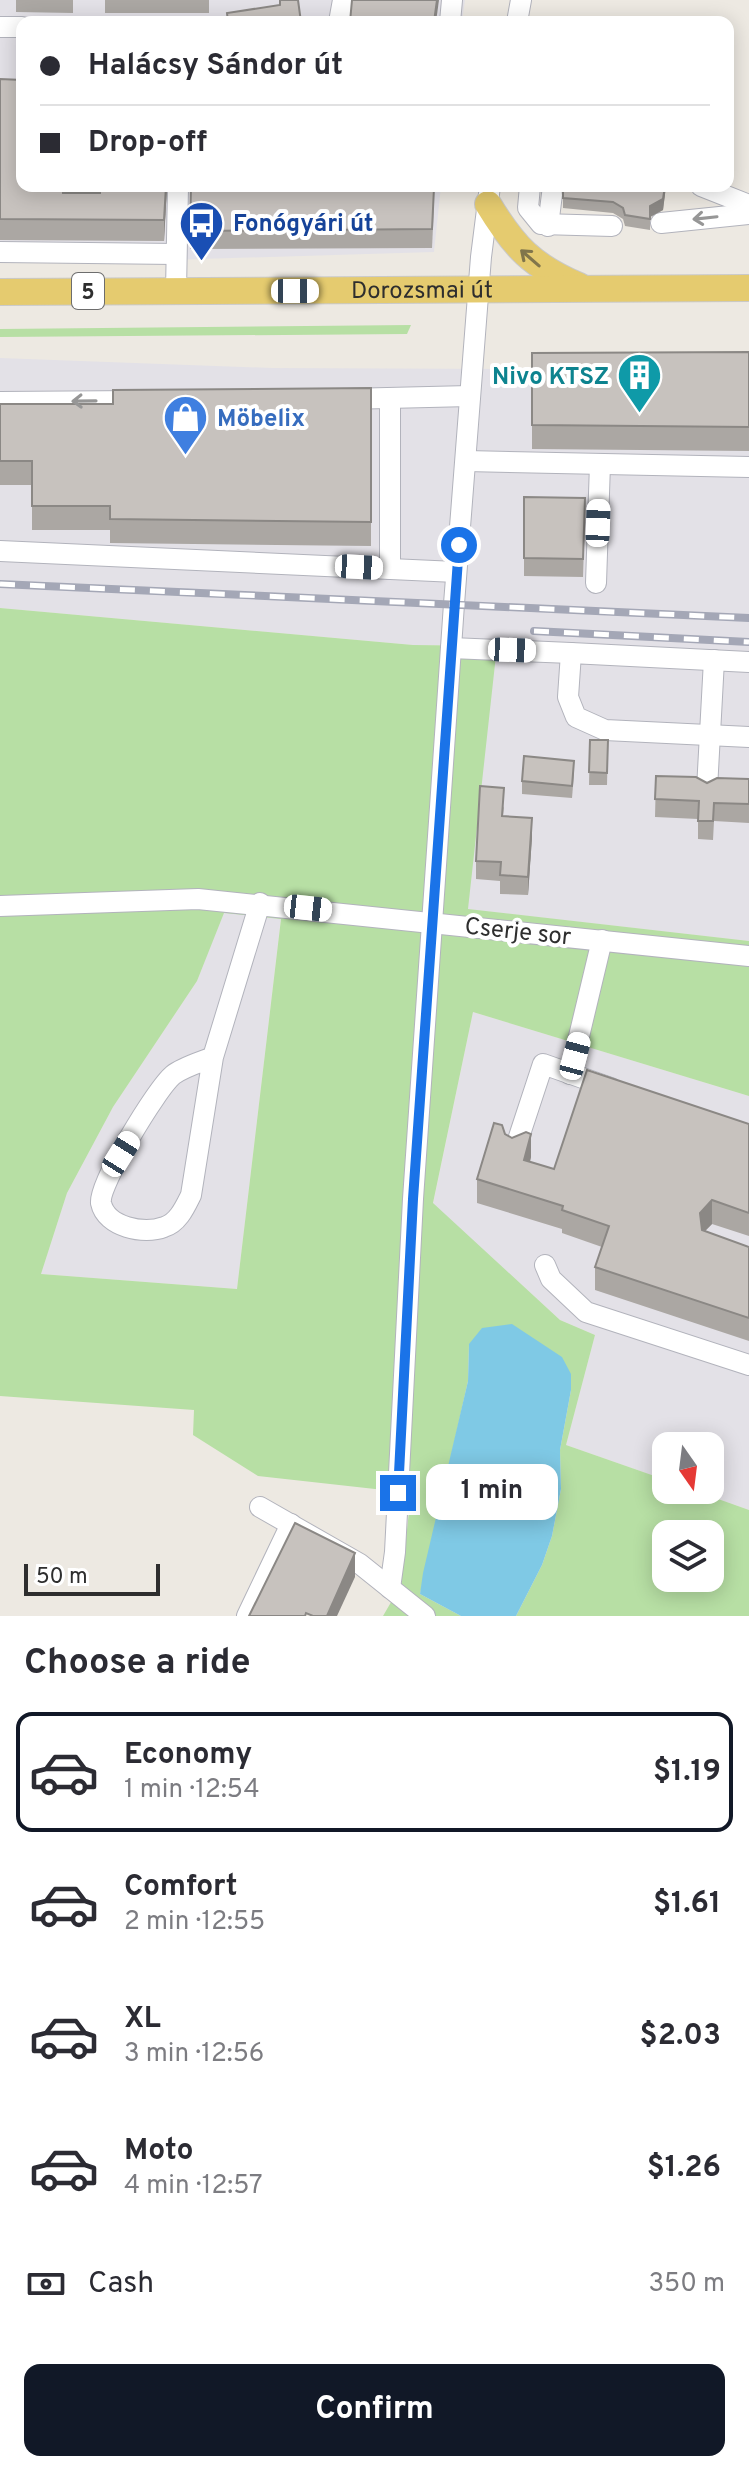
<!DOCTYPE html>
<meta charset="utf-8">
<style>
:root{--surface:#fff;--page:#f7f7f7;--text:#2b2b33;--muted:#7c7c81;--line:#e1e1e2;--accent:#111827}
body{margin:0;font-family:Overpass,sans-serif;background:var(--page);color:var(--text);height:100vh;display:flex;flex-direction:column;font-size:30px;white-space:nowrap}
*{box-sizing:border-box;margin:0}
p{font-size:26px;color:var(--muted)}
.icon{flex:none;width:44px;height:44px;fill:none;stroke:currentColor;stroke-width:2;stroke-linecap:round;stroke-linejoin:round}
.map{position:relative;height:1616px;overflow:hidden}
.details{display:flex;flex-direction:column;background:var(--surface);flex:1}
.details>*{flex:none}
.banner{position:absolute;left:16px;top:16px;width:718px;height:176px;border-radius:16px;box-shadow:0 4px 20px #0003;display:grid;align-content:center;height:176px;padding:0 24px;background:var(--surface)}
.needle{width:52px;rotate:166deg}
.controls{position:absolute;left:652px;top:1432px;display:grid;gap:16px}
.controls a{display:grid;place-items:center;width:72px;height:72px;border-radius:16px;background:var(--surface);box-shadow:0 4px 20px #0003;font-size:40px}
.scale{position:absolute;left:24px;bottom:20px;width:136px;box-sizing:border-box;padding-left:8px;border:4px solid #2e2e2e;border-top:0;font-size:22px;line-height:28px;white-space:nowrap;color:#2e2e2e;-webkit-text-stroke:6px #fff;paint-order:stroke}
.end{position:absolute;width:36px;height:36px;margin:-18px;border:10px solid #1a73e8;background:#fff;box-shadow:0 0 0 4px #fff}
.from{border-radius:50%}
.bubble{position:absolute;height:56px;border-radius:16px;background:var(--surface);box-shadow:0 4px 20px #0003;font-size:26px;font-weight:700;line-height:56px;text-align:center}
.car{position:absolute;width:24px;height:48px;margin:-24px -12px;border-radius:10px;box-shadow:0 0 6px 2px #0007;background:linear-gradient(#fff 24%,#345 0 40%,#fff 0 76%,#345 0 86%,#fff 0)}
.banner b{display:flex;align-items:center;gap:28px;height:76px;font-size:30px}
.banner b+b{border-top:2px solid var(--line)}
.banner i{width:20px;height:20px;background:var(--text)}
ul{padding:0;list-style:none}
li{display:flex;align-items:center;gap:24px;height:120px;margin:0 16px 12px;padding:0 8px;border:4px solid transparent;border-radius:16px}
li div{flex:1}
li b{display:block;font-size:30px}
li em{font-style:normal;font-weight:700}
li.active{border-color:var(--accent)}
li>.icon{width:72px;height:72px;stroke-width:1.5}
h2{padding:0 24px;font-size:36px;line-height:96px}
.pay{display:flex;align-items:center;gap:20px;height:88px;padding:0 24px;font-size:30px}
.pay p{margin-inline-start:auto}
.button{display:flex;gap:16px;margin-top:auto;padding:16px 24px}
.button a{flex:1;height:92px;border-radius:16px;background:var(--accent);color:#fff;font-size:32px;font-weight:700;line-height:92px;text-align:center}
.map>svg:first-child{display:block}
.industrial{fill:#e3e1e7}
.green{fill:#b7dfa4;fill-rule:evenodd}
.water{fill:#7fc9e5}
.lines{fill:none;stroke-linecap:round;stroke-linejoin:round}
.minor-casing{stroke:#b2b3bc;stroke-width:22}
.major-casing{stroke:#c9c9c9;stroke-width:28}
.minor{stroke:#fff;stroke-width:20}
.major{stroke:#e5cb6f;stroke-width:26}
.rail-casing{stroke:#a4a7b6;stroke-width:8}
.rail{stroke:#fff;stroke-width:5;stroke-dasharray:15;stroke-linecap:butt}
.wall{fill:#aba7a3}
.shaded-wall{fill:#8b8885}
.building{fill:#c7c2be;stroke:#8b8885;stroke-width:2}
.oneway{stroke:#969696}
.oneway2{stroke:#80754b}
.route{stroke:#1a73e8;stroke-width:10}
.labels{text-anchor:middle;stroke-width:8;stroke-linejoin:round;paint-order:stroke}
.shield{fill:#fff;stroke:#6d6d6d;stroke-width:2}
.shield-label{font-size:22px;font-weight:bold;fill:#2e2e2e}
.transit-label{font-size:24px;font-weight:bold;fill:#164399;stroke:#fff;text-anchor:start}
.street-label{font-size:24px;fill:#2e2e2e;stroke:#fff}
.culture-label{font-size:24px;font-weight:bold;fill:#0d838f;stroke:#fff;text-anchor:end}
.shop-label{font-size:24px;font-weight:bold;fill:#366cbe;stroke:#fff;text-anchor:start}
</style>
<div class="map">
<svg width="749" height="1616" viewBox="0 0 749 1616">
<rect width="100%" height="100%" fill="#ede9e2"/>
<!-- industrial -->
<g class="industrial">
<polygon points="0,0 465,0 462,22 22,22 22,186 441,186 434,252 168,260 0,257"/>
<polygon points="0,358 272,368 749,370 749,941 467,909 496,646 413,645 0,608"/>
<polygon points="224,912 281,918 237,1289 41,1274 67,1193 113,1107 197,981"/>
<polygon points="473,1012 749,1096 749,1510 693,1490 710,1490 710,1446 666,1446 666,1480 566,1445 595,1335 560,1320 433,1204"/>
</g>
<!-- green -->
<g class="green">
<polygon points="411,325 407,334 0,337 0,329"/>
<path d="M0,608L413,645L497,646L468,909L749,941V1096L473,1012L433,1203L560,1320L595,1335L566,1445L666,1480V1490H693L749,1510V1616H516L542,1565L552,1536L561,1489L560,1450L571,1390L469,1344L468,1381L420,1594L461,1616H383L401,1585L411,1493L258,1476L193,1435L194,1410L0,1396ZM224,913L281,919L237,1289L41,1274L67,1193L113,1107L197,981ZM666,1534H710V1578H666Z"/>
</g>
<!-- water -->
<polygon class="water" points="512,1324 562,1357 571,1374 571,1390 560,1450 561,1489 552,1536 542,1565 516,1616 461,1616 420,1594 423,1573 468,1381 469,1344 482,1328"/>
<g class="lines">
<defs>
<g id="minor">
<polyline points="339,22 343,0"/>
<polyline points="450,22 452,0"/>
<polyline points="517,22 521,0"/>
<polyline points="0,27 22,27"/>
<polyline points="530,186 528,208 541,224 612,226"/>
<polyline points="701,186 749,205"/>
<polyline points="661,223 749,214"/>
<polyline points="548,226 552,194"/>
<polyline points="0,252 176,254"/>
<polyline points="176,291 178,186"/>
<polyline points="346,399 470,396"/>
<polyline points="0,402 138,401"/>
<polyline points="466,461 749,467"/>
<polyline points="0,551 456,572"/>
<polyline points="390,569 390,398"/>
<polyline points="596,583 600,464"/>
<polyline points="451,648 571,653"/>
<polyline points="749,662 571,653 568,697 576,717 605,730 749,737"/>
<polyline points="707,789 714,660"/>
<polyline points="0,906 198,899 749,956"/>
<path d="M213,1057C201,1062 183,1067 173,1075C157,1088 98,1185 101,1203C106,1227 144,1235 164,1227C178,1223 185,1207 191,1195L213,1057L260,903"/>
<polyline points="570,1074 602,940"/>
<polyline points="515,1149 543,1064 611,1088"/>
<polyline points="545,1265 551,1279 586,1312 749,1365"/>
<polyline points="260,1507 360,1564 425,1616"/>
<polyline points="390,1588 395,1552 413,1199 454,604 481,257 490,186"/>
<polyline points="247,1616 291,1524"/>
</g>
<g id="major">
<path d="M488,204C514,247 532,266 579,286"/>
<path id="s1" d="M0,292L749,288"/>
</g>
</defs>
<!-- minor casing -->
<use href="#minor" class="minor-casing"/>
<!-- major casing -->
<use href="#major" class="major-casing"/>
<!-- minor -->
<use href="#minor" class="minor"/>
<!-- major -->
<use href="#major" class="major"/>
<defs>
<g id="rail">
<polyline points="0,584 749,618"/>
<polyline points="534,631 749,642"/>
</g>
</defs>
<!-- rail casing -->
<use href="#rail" class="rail-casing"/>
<!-- rail -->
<use href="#rail" class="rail"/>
</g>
<!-- wall -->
<g class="wall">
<polygon points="16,0 73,0 73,13 16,12"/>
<rect x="105" y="0" width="104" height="13"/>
<polygon points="0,79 63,193 100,193 167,186 164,241 0,240"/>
<polygon points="191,186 286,190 434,206 432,248 190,249"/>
<polygon points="561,186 666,186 663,210 650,217 650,230 625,226 623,219 613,213 563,208 563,188"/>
<polygon points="749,352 749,451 532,449 532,353"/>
<polygon points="371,388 371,546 110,543 110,530 32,530 32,485 0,485 0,404 113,404"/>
<polygon points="524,497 585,516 583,577 524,576"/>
<polygon points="590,740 608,740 607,785 589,785"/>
<polygon points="574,774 572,798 522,794 522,781"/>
<polygon points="656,776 707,783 749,779 749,823 714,821 713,840 698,839 698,819 655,817"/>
<polygon points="504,806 503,816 532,837 528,895 500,894 500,881 476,879 476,861"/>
<polygon points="749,1124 749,1236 712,1224 705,1231 749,1247 749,1341 595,1290 595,1267 602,1247 562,1233 562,1229 477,1203 477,1179 505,1134 512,1138 531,1157 530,1162 554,1169"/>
</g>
<!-- shaded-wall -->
<g class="shaded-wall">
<polygon points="437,0 439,0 436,22 434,22"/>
<polygon points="166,186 167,186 164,241 164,220"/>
<polygon points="665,186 666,186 663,210 650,217 650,206"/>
<polygon points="532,818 532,837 528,895 528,877"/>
<polygon points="531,1134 531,1157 524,1183 524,1160"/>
<polygon points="712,1200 712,1224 700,1236 700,1213"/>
<polygon points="355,1553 355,1577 337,1616 327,1616"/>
</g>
<!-- building -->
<g class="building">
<polygon points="280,0 298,0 301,22 228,22 227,13 280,5"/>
<polygon points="352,0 437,0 434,22 350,22"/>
<polygon points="0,79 22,80 22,186 63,186 63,193 100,193 100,186 166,186 164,220 0,219"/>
<polygon points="191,186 286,186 286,190 374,190 374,186 429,186 434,188 432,229 190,231"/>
<polygon points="563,186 665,186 663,199 650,206 650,219 625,215 623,208 613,202 563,198"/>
<polygon points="749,352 749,427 532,425 532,353"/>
<polygon points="371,388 371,522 110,519 110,506 32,506 32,461 0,461 0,404 113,404 113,390"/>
<polygon points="524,497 585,498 583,559 524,558"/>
<polygon points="590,740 608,740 607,773 589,772"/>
<polygon points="524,756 574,761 572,786 522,781"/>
<polygon points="656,776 696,777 707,783 717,778 749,779 749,804 714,803 713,821 698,821 699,801 655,799"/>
<polygon points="480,786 504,788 502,816 532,818 528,877 500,875 501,862 476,861"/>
<polygon points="587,1070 749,1124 749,1213 712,1200 700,1213 702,1230 749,1247 749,1318 595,1267 609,1226 562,1210 563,1206 477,1179 494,1123 502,1125 505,1134 512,1138 526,1132 531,1134 524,1160 554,1169"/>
<polygon points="295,1523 355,1553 327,1616 313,1616 306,1613 305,1616 249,1616"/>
</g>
<!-- one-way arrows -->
<defs><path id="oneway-shaft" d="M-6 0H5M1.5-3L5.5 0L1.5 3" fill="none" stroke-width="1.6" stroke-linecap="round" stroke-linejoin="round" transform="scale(2)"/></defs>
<g class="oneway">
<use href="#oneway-shaft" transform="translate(705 218) rotate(174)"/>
<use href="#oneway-shaft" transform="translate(84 401) rotate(179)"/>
</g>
<use class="oneway2" href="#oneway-shaft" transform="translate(530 258) rotate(-139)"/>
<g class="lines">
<!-- route -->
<polyline class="route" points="398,1493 413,1199 459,545"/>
</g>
<!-- icons -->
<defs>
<symbol id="bus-pin" viewBox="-11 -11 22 30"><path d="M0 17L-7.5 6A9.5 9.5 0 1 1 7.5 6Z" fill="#1a4fb4" stroke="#fff"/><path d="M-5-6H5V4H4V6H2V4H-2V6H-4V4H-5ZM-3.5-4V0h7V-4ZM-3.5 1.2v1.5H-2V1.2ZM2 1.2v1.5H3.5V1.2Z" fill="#fff"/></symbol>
<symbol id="building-pin" viewBox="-11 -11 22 30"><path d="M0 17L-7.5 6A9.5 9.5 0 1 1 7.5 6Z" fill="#0f9aa8" stroke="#fff"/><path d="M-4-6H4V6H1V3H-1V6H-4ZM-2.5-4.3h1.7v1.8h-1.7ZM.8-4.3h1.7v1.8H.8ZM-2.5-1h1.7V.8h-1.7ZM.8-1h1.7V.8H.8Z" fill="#fff"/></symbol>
<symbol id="shop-pin" viewBox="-11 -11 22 30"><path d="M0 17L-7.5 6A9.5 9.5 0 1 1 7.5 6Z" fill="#3f7fe0" stroke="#fff"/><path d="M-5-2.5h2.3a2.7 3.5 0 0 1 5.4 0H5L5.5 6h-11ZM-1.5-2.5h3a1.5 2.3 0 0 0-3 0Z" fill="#fff"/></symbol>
</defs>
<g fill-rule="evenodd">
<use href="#bus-pin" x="176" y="198" width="51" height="69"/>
<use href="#building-pin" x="614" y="350" width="51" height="69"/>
<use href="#shop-pin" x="160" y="392" width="51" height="69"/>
</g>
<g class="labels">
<!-- shield labels -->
<rect class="shield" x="72" y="273" width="32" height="36" rx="6"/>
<g class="shield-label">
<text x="88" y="299">5</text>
</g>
<!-- transit labels -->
<g class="transit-label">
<text x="233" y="231">Fonógyári út</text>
</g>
<!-- street labels -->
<g class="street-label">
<text dy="8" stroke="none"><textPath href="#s1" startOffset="422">Dorozsmai út</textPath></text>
<text transform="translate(518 931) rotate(6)" y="8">Cserje sor</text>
</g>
<!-- culture labels -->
<g class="culture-label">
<text x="609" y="384">Nivo KTSZ</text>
</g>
<!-- shop labels -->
<g class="shop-label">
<text x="217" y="426">Möbelix</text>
</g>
</g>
</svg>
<div class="controls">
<a><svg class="needle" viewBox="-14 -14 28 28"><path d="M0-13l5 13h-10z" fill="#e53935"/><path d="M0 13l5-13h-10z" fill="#7c7c81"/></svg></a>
<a><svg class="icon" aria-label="layers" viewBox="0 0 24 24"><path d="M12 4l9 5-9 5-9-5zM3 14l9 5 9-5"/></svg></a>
</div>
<div class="scale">50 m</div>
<i class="end from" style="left:459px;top:545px"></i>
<i class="end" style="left:398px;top:1493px"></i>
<div class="bubble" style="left:426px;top:1464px;width:132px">1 min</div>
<i class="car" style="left:295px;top:291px;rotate:90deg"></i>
<i class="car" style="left:598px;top:523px;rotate:2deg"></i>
<i class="car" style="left:359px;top:567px;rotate:93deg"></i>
<i class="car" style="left:512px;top:650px;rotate:92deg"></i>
<i class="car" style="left:308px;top:908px;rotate:96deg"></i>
<i class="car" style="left:575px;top:1056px;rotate:15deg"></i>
<i class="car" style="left:121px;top:1154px;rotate:32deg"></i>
<div class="banner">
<b><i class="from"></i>Halácsy Sándor út</b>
<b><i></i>Drop-off</b>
</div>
</div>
<section class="details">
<h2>Choose a ride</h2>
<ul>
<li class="active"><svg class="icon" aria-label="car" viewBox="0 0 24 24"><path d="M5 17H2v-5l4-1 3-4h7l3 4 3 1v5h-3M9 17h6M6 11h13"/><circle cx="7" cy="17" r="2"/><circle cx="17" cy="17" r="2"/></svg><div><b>Economy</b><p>1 min · 12:54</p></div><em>$1.19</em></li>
<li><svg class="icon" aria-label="car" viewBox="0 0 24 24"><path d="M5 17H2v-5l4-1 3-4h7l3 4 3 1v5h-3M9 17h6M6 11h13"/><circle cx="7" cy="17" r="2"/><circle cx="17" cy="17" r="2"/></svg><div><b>Comfort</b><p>2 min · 12:55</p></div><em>$1.61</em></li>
<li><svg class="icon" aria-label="car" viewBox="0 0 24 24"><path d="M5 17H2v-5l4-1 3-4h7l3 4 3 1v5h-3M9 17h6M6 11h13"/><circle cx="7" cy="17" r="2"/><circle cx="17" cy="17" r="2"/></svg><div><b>XL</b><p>3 min · 12:56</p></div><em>$2.03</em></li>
<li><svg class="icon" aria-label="car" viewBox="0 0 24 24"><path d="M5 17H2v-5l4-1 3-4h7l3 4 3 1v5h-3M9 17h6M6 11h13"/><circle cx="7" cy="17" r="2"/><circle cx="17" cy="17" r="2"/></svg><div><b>Moto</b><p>4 min · 12:57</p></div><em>$1.26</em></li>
</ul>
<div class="pay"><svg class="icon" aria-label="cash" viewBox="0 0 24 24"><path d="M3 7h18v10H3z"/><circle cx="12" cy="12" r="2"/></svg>Cash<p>350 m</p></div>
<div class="button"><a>Confirm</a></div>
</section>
